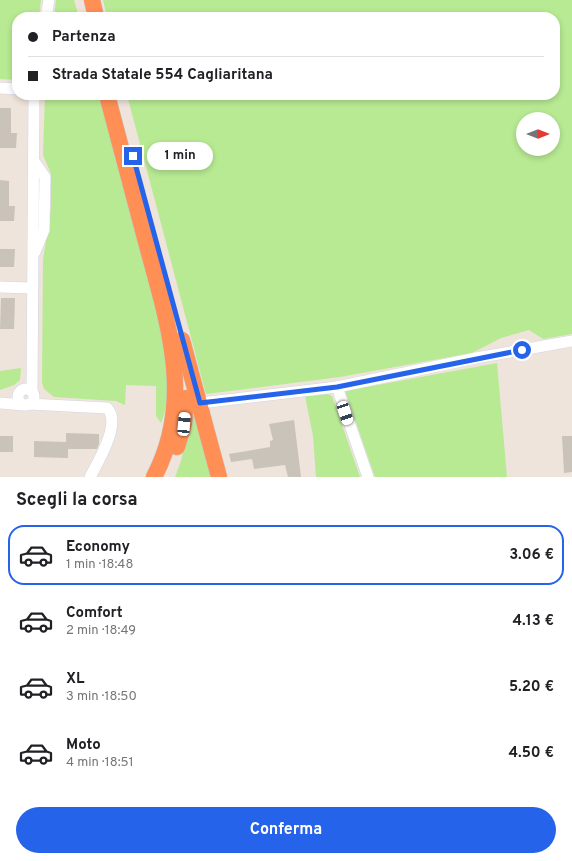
<!DOCTYPE html>
<html lang="it">
<meta charset="utf-8">
<style>
:root{--surface:#fff;--page:#f2f2f2;--text:#202124;--muted:#757577;--line:#e0e0e0;--accent:#2563eb}
body{margin:0;font-family:Overpass,sans-serif;background:var(--page);color:var(--text);height:100vh;display:flex;flex-direction:column;font-size:15px;white-space:nowrap}
*{box-sizing:border-box;margin:0}
p{font-size:13px;color:var(--muted)}
.icon{flex:none;width:22px;height:22px;fill:none;stroke:currentColor;stroke-width:2;stroke-linecap:round;stroke-linejoin:round}
.map{position:relative;height:477px;overflow:hidden}
.drawer{display:flex;flex-direction:column;background:var(--surface);flex:1}
.drawer>*{flex:none}
.guide{position:absolute;left:12px;top:12px;width:548px;height:88px;border-radius:16px;box-shadow:0 2px 6px #0003;display:grid;align-content:center;height:88px;padding:0 16px;background:var(--surface)}
.needle{width:26px;rotate:90deg}
.buttons{position:absolute;left:516px;top:112px;display:grid;gap:8px}
.buttons a{display:grid;place-items:center;width:44px;height:44px;border-radius:50%;background:var(--surface);box-shadow:0 2px 6px #0003;font-size:20px}
.end{position:absolute;width:18px;height:18px;margin:-9px;border:5px solid #2563eb;background:#fff;box-shadow:0 0 0 2px #fff}
.from{border-radius:50%}
.bubble{position:absolute;height:28px;border-radius:14px;background:var(--surface);box-shadow:0 2px 6px #0003;font-size:13px;font-weight:700;line-height:28px;text-align:center}
.car{position:absolute;width:12px;height:24px;margin:-12px -6px;border-radius:5px;box-shadow:0 0 3px 1px #0007;background:linear-gradient(#fff 24%,#345 0 40%,#fff 0 76%,#345 0 86%,#fff 0)}
.guide b{display:flex;align-items:center;gap:14px;height:38px;font-size:15px}
.guide b+b{border-top:1px solid var(--line)}
.guide i{width:10px;height:10px;background:var(--text)}
ul{padding:0;list-style:none}
li{display:flex;align-items:center;gap:12px;height:60px;margin:0 8px 6px;padding:0 8px;border:2px solid transparent;border-radius:16px}
li div{flex:1}
li b{display:block;font-size:15px}
li em{font-style:normal;font-weight:700}
li.current{border-color:var(--accent)}
li>.icon{width:36px;height:36px;stroke-width:1.5}
h2{padding:0 16px;font-size:18px;line-height:48px}
.cta{display:flex;gap:8px;margin-top:auto;padding:8px 16px}
.cta a{flex:1;height:46px;border-radius:24px;background:var(--accent);color:#fff;font-size:16px;font-weight:700;line-height:46px;text-align:center}
.map>svg:first-child{display:block}
.green{fill:#b8ea93;fill-rule:evenodd}
.building{fill:#c9c3ba}
.lines{fill:none;stroke-linecap:round;stroke-linejoin:round}
.minor-casing{stroke:#d0d6e5;stroke-width:12}
.highway-casing{stroke:#c8c8c8;stroke-width:17}
.minor{stroke:#fff;stroke-width:11}
.highway{stroke:#ff8f55;stroke-width:16}
.route{stroke:#2563eb;stroke-width:5}
</style>
<div class="map">
<svg width="572" height="477" viewBox="0 0 572 477">
<rect width="100%" height="100%" fill="#eee4db"/>
<!-- green -->
<g class="green">
<polygon points="0,0 41,0 39,17 17,17 17,80 0,79"/>
<polygon points="56,0 74,0 79,17 54,17"/>
<path d="M103,0H572V334L543,339L529,330L501,338L472,353L340,377L206,394L127,95H555V17H107ZM523,119H553V149H523Z"/>
<path d="M45,95H101C112,139 124,183 136,227C149,275 182,377 161,423L156,416V386L126,385L125,405L116,401L54,397L44,389L42,382L43,260L51,208V174L43,155Z"/>
<polygon points="497,363 507,477 375,477 345,391"/>
<polygon points="21,368 20,380 14,385 0,390 0,371"/>
<polygon points="325,393 332,396 360,477 316,477 313,436 305,396"/>
<polygon points="197,415 212,477 175,477 181,461 191,416"/>
</g>
<!-- building -->
<g class="building">
<polygon points="0,108 11,108 11,133 17,133 16,148 0,148"/>
<polygon points="0,180 9,181 9,206 15,206 14,221 0,221"/>
<polygon points="0,249 15,249 14,267 0,267"/>
<polygon points="1,298 15,298 14,329 0,329"/>
<polygon points="294,420 301,477 288,477 285,465 254,469 252,459 231,462 229,454 270,447 270,441 273,440 269,424"/>
<polygon points="66,433 99,434 99,444 97,449 68,449 68,458 34,457 34,441 66,442"/>
<rect x="0" y="436" width="13" height="16"/>
<polygon points="562,436 572,436 572,472 564,473"/>
</g>
<g class="lines">
<defs>
<g id="minor">
<polyline points="46,17 49,0"/>
<polyline points="0,88 17,89"/>
<polyline points="34,161 45,177 44,230 35,252"/>
<polyline points="0,287 32,288"/>
<polyline points="337,387 368,477"/>
<circle cx="26" cy="397" r="8"/>
<polyline points="32,391 34,95"/>
<polyline points="0,403 24,405"/>
<polyline points="200,403 337,387 476,358 572,341"/>
<path d="M29,404L107,408C122,423 98,462 90,477"/>
</g>
<g id="highway">
<polyline points="92,0 96,17"/>
<path d="M107,95C120,144 133,193 146,242C167,321 195,399 154,477"/>
<polyline points="182,340 219,477"/>
<polyline points="177,447 184,424 186,398"/>
</g>
</defs>
<!-- minor casing -->
<use href="#minor" class="minor-casing"/>
<!-- highway casing -->
<use href="#highway" class="highway-casing"/>
<!-- minor -->
<use href="#minor" class="minor"/>
<!-- highway -->
<use href="#highway" class="highway"/>
</g>
<g class="lines">
<!-- route -->
<polyline class="route" points="133,156 200,403 337,387 522,350"/>
</g>
</svg>
<div class="buttons">
<a><svg class="needle" viewBox="-14 -14 28 28"><path d="M0-13l5 13h-10z" fill="#e53935"/><path d="M0 13l5-13h-10z" fill="#757577"/></svg></a>
</div>
<i class="end from" style="left:522px;top:350px"></i>
<i class="end" style="left:133px;top:156px"></i>
<div class="bubble" style="left:147px;top:142px;width:66px">1 min</div>
<i class="car" style="left:345px;top:413px;rotate:162deg"></i>
<i class="car" style="left:184px;top:424px;rotate:5deg"></i>
<div class="guide">
<b><i class="from"></i>Partenza</b>
<b><i></i>Strada Statale 554 Cagliaritana</b>
</div>
</div>
<section class="drawer">
<h2>Scegli la corsa</h2>
<ul>
<li class="current"><svg class="icon" aria-label="car" viewBox="0 0 24 24"><path d="M5 17H2v-5l4-1 3-4h7l3 4 3 1v5h-3M9 17h6M6 11h13"/><circle cx="7" cy="17" r="2"/><circle cx="17" cy="17" r="2"/></svg><div><b>Economy</b><p>1 min · 18:48</p></div><em>3.06 €</em></li>
<li><svg class="icon" aria-label="car" viewBox="0 0 24 24"><path d="M5 17H2v-5l4-1 3-4h7l3 4 3 1v5h-3M9 17h6M6 11h13"/><circle cx="7" cy="17" r="2"/><circle cx="17" cy="17" r="2"/></svg><div><b>Comfort</b><p>2 min · 18:49</p></div><em>4.13 €</em></li>
<li><svg class="icon" aria-label="car" viewBox="0 0 24 24"><path d="M5 17H2v-5l4-1 3-4h7l3 4 3 1v5h-3M9 17h6M6 11h13"/><circle cx="7" cy="17" r="2"/><circle cx="17" cy="17" r="2"/></svg><div><b>XL</b><p>3 min · 18:50</p></div><em>5.20 €</em></li>
<li><svg class="icon" aria-label="car" viewBox="0 0 24 24"><path d="M5 17H2v-5l4-1 3-4h7l3 4 3 1v5h-3M9 17h6M6 11h13"/><circle cx="7" cy="17" r="2"/><circle cx="17" cy="17" r="2"/></svg><div><b>Moto</b><p>4 min · 18:51</p></div><em>4.50 €</em></li>
</ul>
<div class="cta"><a>Conferma</a></div>
</section>
